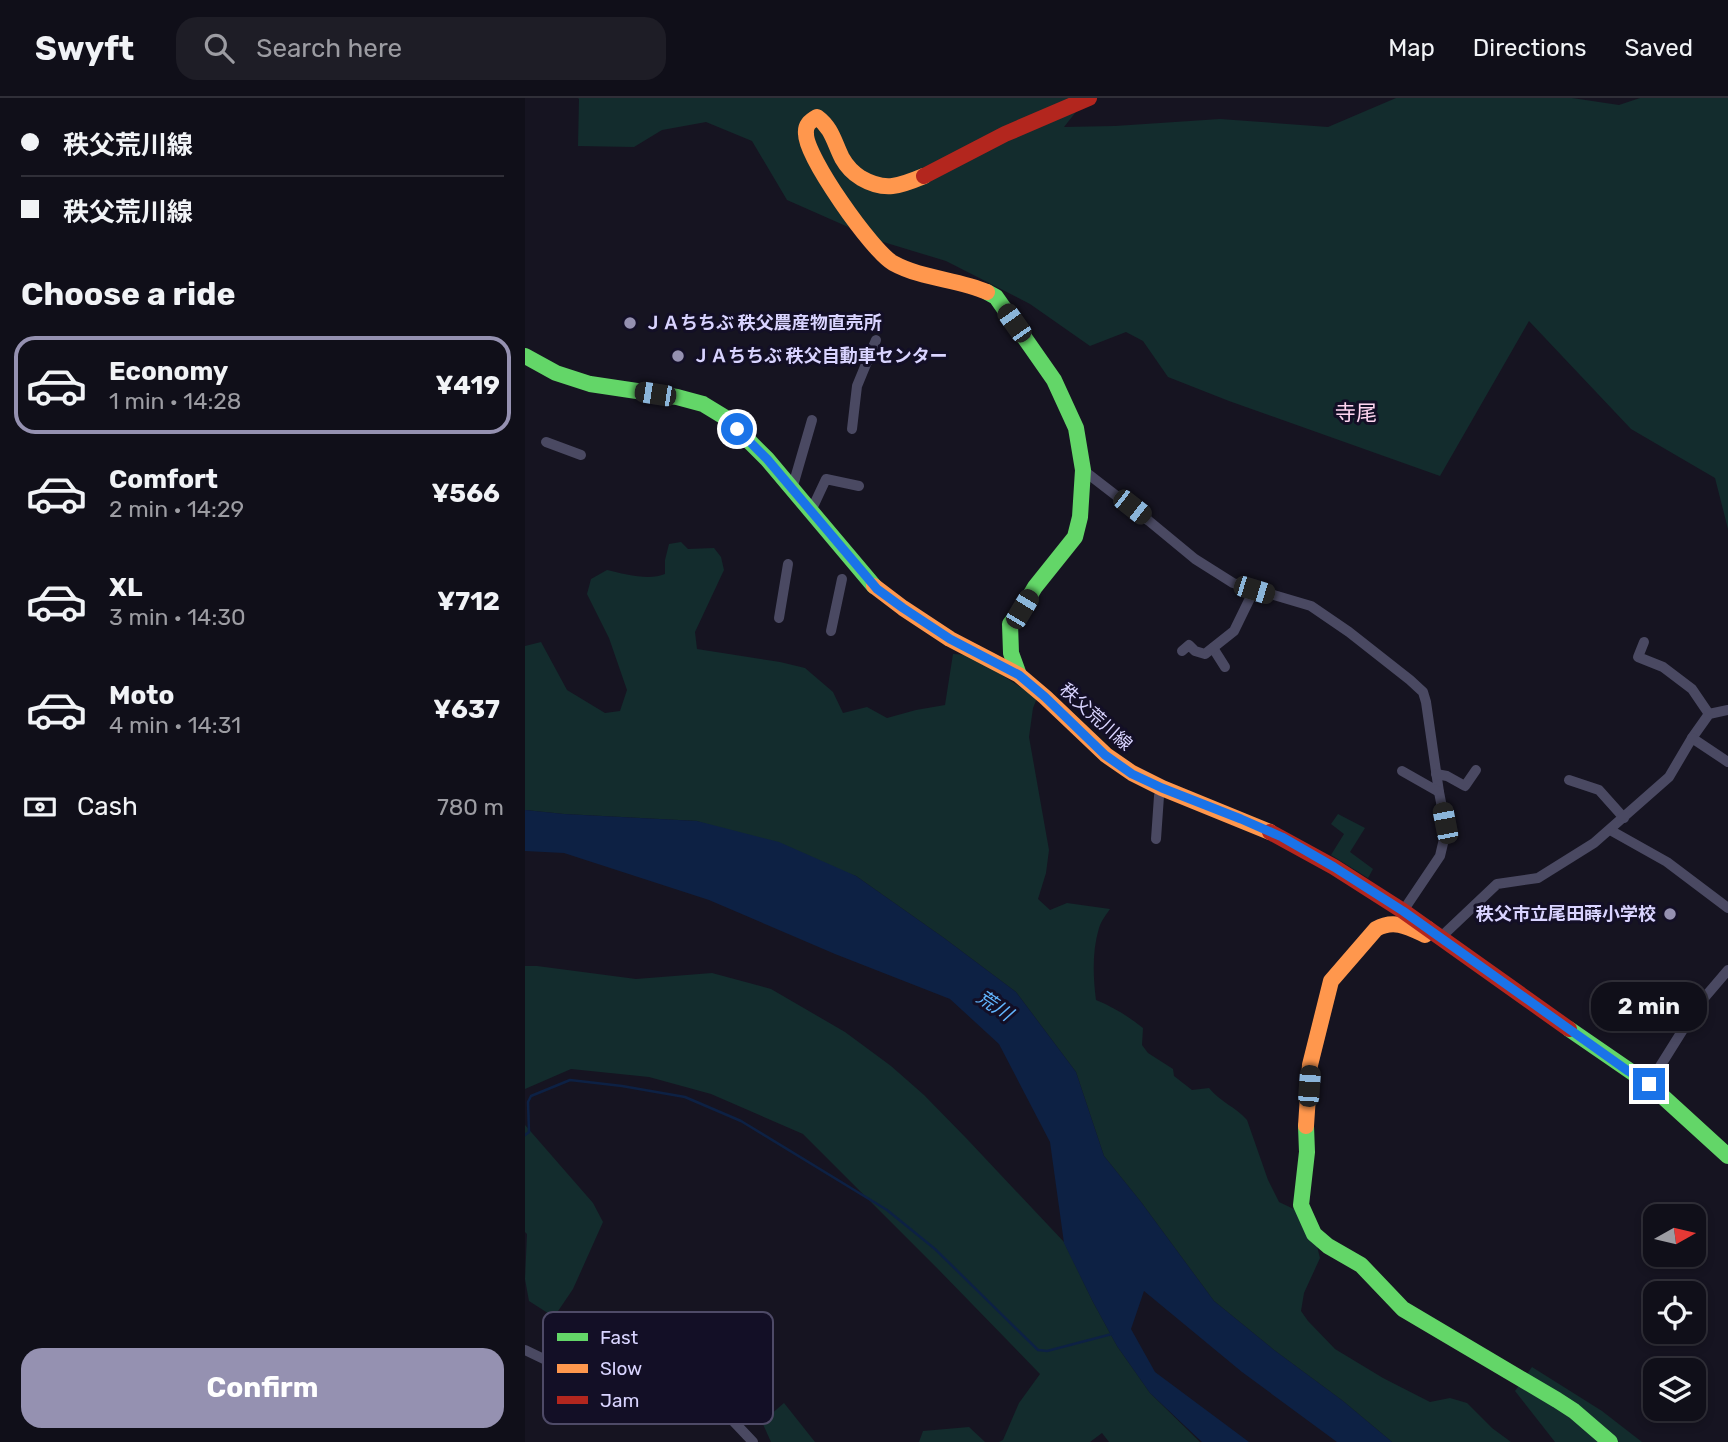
<!DOCTYPE html>
<meta charset="utf-8">
<style>
:root{--surface:#100f19;--page:#1e1d26;--text:#f1f3f6;--muted:#9c9ca2;--line:#302f38;--accent:#9591b1}
body{margin:0;font-family:Rubik,"Noto Sans JP",sans-serif;background:var(--page);color:var(--text);height:100vh;display:flex;flex-direction:column;font-size:26px;white-space:nowrap}
*{box-sizing:border-box;margin:0}
p{font-size:23px;color:var(--muted)}
.icon{flex:none;width:38px;height:38px;fill:none;stroke:currentColor;stroke-width:2;stroke-linecap:round;stroke-linejoin:round}
.map{position:relative;flex:1;overflow:hidden}
.side{display:flex;flex-direction:column;background:var(--surface);width:525px}
.side>*{flex:none}
.guide{display:grid;align-content:center;height:154px;padding:0 21px;background:var(--surface)}
.needle{width:46px;rotate:82deg}
.buttons{position:absolute;left:1118px;top:1106px;display:grid;gap:14px}
.buttons a{display:grid;place-items:center;width:63px;height:63px;border-radius:14px;background:var(--surface);box-shadow:0 4px 10px #0003,0 0 0 2px var(--line);font-size:35px}
.end{position:absolute;width:32px;height:32px;margin:-16px;border:9px solid #1a73e8;background:#fff;box-shadow:0 0 0 4px #fff}
.from{border-radius:50%}
.bubble{position:absolute;height:49px;border-radius:21px;background:var(--surface);box-shadow:0 4px 10px #0003,0 0 0 2px var(--line);font-size:23px;font-weight:700;line-height:49px;text-align:center}
.car{position:absolute;width:21px;height:42px;margin:-21px -10px;border-radius:9px;box-shadow:0 0 5px 2px #0007;background:linear-gradient(#222 24%,#8ab4d8 0 40%,#222 0 76%,#8ab4d8 0 86%,#222 0)}
.guide b{display:flex;align-items:center;gap:24px;height:66px;font-size:26px}
.guide b+b{border-top:2px solid var(--line)}
.guide i{width:18px;height:18px;background:var(--text)}
ul{padding:0;list-style:none}
li{display:flex;align-items:center;gap:21px;height:98px;margin:0 14px 10px;padding:0 7px;border:4px solid transparent;border-radius:21px}
li div{flex:1}
li b{display:block;font-size:26px}
li em{font-style:normal;font-weight:700}
li.selected{border-color:var(--accent)}
li>.icon{width:63px;height:63px;stroke-width:1.5}
h2{padding:0 21px;font-size:32px;line-height:84px}
.pay{display:flex;align-items:center;gap:18px;height:77px;padding:0 21px;font-size:26px}
.pay p{margin-inline-start:auto}
.button{display:flex;gap:14px;margin-top:auto;padding:14px 21px}
.button a{flex:1;height:80px;border-radius:21px;background:var(--accent);color:#fff;font-size:28px;font-weight:700;line-height:80px;text-align:center}
header{display:flex;align-items:center;gap:42px;box-sizing:border-box;height:98px;padding:0 35px;background:var(--surface);border-bottom:2px solid var(--line)}
header strong{font-size:33px}
nav{display:flex;gap:38px;margin-inline-start:auto;font-size:24px}
.search{width:490px;height:63px;background:var(--page);display:flex;align-items:center;gap:18px;box-sizing:border-box;padding:0 24px;border-radius:21px;color:var(--muted);font-size:26px}
main{display:flex;flex:1;min-height:0}
.map>svg:first-child{display:block}
.green{fill:#132c2d}
.water{fill:#0d2144}
.lines{fill:none;stroke-linecap:round;stroke-linejoin:round}
.stream{stroke:#0d2144;stroke-width:2.5}
.street{stroke:#4a4962;stroke-width:10}
.fast{stroke:#63d668;stroke-width:16}
.slow{stroke:#ff974d;stroke-width:16}
.jam{stroke:#b3261e;stroke-width:16}
.route{stroke:#1a73e8;stroke-width:9}
.poi-dot{fill:#9591b1;stroke:#130f26;stroke-width:2.5}
.labels{text-anchor:middle;stroke-width:6;stroke-linejoin:round;paint-order:stroke}
.poi-label{font-size:18px;font-weight:bold;fill:#d9d4ff;stroke:#130f26;text-anchor:start}
.street-label{font-size:18px;fill:#d9d4ff;stroke:#130f26}
.water-label{font-size:19px;font-style:italic;fill:#62b6ff;stroke:#130f26}
.quarter-label{font-size:21px;fill:#ffd6f0;stroke:#130f26}
.key{fill:#130f26;stroke:#4e4a67;stroke-width:2}
.key-label{font-size:19px;fill:#d9d4ff}
</style>
<header>
<strong>Swyft</strong>
<div class="search"><svg class="icon" aria-label="search" viewBox="0 0 24 24"><circle cx="10" cy="10" r="6"/><path d="M15 15l6 6"/></svg>Search here</div>
<nav><a>Map</a><a>Directions</a><a>Saved</a></nav>
</header>
<main>
<section class="side">
<div class="guide">
<b><i class="from"></i>秩父荒川線</b>
<b><i></i>秩父荒川線</b>
</div>
<h2>Choose a ride</h2>
<ul>
<li class="selected"><svg class="icon" aria-label="car" viewBox="0 0 24 24"><path d="M5 17H2v-5l4-1 3-4h7l3 4 3 1v5h-3M9 17h6M6 11h13"/><circle cx="7" cy="17" r="2"/><circle cx="17" cy="17" r="2"/></svg><div><b>Economy</b><p>1 min · 14:28</p></div><em>¥419</em></li>
<li><svg class="icon" aria-label="car" viewBox="0 0 24 24"><path d="M5 17H2v-5l4-1 3-4h7l3 4 3 1v5h-3M9 17h6M6 11h13"/><circle cx="7" cy="17" r="2"/><circle cx="17" cy="17" r="2"/></svg><div><b>Comfort</b><p>2 min · 14:29</p></div><em>¥566</em></li>
<li><svg class="icon" aria-label="car" viewBox="0 0 24 24"><path d="M5 17H2v-5l4-1 3-4h7l3 4 3 1v5h-3M9 17h6M6 11h13"/><circle cx="7" cy="17" r="2"/><circle cx="17" cy="17" r="2"/></svg><div><b>XL</b><p>3 min · 14:30</p></div><em>¥712</em></li>
<li><svg class="icon" aria-label="car" viewBox="0 0 24 24"><path d="M5 17H2v-5l4-1 3-4h7l3 4 3 1v5h-3M9 17h6M6 11h13"/><circle cx="7" cy="17" r="2"/><circle cx="17" cy="17" r="2"/></svg><div><b>Moto</b><p>4 min · 14:31</p></div><em>¥637</em></li>
</ul>
<div class="pay"><svg class="icon" aria-label="cash" viewBox="0 0 24 24"><path d="M3 7h18v10H3z"/><circle cx="12" cy="12" r="2"/></svg>Cash<p>780 m</p></div>
<div class="button"><a>Confirm</a></div>
</section>
<div class="map">
<svg width="1203" height="1344" viewBox="0 0 1203 1344">
<rect width="100%" height="100%" fill="#161421"/>
<!-- green -->
<g class="green">
<polygon points="53,0 562,0 539,29 590,28 695,21 803,29 871,0 1047,0 1094,7 1115,0 1203,0 1203,431 1190,380 1106,331 1004,223 915,378 704,303 643,279 618,243 601,234 565,248 505,206 421,163 355,143 262,102 227,43 181,24 137,32 109,49 53,48 54,1"/>
<path d="M156,444L163,451L189,450L196,459L199,472L170,534L172,551L255,564L280,570L308,594L318,615L342,609L362,620L391,612L420,607L428,556L446,557L512,600L508,610L504,639L524,752L521,775L513,801L525,812L542,805L585,811C581,817 576,823 574,830C567,853 568,879 571,902C588,909 603,918 618,930L617,947L623,955L648,971L649,978L667,992L684,990C695,1004 711,1009 722,1022L743,1082L754,1104L773,1113L791,1144L795,1160L779,1195L776,1213L783,1223L810,1251L858,1280L905,1304L925,1300L942,1305L967,1330L986,1344H867L818,1303L749,1252L689,1203L616,1104L579,1058L551,974L491,894L419,840L331,778L172,723L39,716L0,712V548L16,544L42,592L80,615L95,613L102,592L84,540L62,496L66,481L82,472C99,476 124,483 140,476V462L144,446Z"/>
<polygon points="813,716 840,730 825,754 848,771 843,780 806,757 819,736 806,726"/>
<polygon points="0,868 12,868 111,881 187,875 246,891 320,934 366,968 399,997 442,1041 539,1144 568,1204 592,1248 625,1295 675,1344 584,1344 577,1335 565,1344 474,1344 478,1342 494,1305 515,1276 411,1169 278,1036 186,996 124,979 46,971 0,991"/>
<polygon points="0,1027 68,1105 78,1124 48,1191 29,1219 4,1203 0,1181 2,1136 0,1134"/>
<polygon points="1007,1269 1077,1313 1117,1344 1030,1344 990,1293"/>
<polygon points="259,1305 290,1344 246,1344 237,1324"/>
<polygon points="444,1329 460,1344 394,1344 398,1333"/>
</g>
<!-- water -->
<polygon class="water" points="0,712 39,716 172,723 254,744 331,778 419,840 491,894 551,974 579,1058 616,1104 689,1203 749,1252 818,1303 867,1344 812,1344 717,1274 619,1193 606,1231 630,1274 724,1344 677,1344 625,1295 592,1248 568,1204 539,1145 525,1044 474,946 425,901 310,856 184,802 39,755 0,753"/>
<g class="lines">
<!-- stream -->
<polyline class="stream" points="0,1037 4,1034 3,1004 6,998 45,982 97,988 160,999 216,1023 362,1112 410,1151 513,1252 522,1253 587,1236"/>
<!-- street -->
<g class="street">
<polyline points="327,331 332,288 351,242"/>
<polyline points="21,344 56,357"/>
<polyline points="558,372 624,423 670,461 708,485 786,508 824,534 885,582 898,594 901,604 914,694 920,725 919,741 915,758 878,813"/>
<polyline points="267,391 287,322"/>
<polyline points="286,413 301,381 334,388"/>
<polyline points="254,520 263,466"/>
<polyline points="306,533 317,481"/>
<polyline points="1119,544 1113,559 1138,569 1167,591 1184,616"/>
<polyline points="688,550 700,569"/>
<polyline points="657,553 664,547 670,553 680,556 709,533 729,492"/>
<polyline points="1167,640 1184,616 1203,612"/>
<polyline points="877,673 914,694"/>
<polyline points="911,676 922,678 940,688 951,672"/>
<polyline points="1044,682 1074,692 1099,720"/>
<polyline points="1085,732 1142,764 1203,810"/>
<polyline points="631,741 634,698 637,690"/>
<polyline points="915,840 972,786 1013,780 1069,745 1144,679 1167,640 1203,664"/>
<polyline points="1124,986 1174,906 1203,872"/>
<polyline points="0,1252 23,1263 60,1268 140,1264 158,1270 228,1344"/>
</g>
<!-- fast -->
<g class="fast">
<polyline points="462,194 471,199 529,282 551,330 558,372 555,419 550,439 510,489 497,511 485,526 486,555 494,577"/>
<polyline points="0,258 31,275 65,286 152,299 178,306 201,320 242,361 349,488"/>
<polyline points="1044,931 1124,986 1203,1058"/>
<polyline points="781,1028 782,1054 776,1107 789,1136 803,1148 836,1167 878,1211 1032,1302 1049,1313 1085,1344"/>
</g>
<!-- slow -->
<g class="slow">
<path d="M399,78C375,88 360,94 336,80C328,75 322,69 317,60C309,44 307,30 292,19C285,23 280,27 281,36C281,59 347,153 368,165C397,181 432,181 462,194"/>
<polyline points="349,488 378,510 425,541 494,577 520,599 581,657 607,675 637,690 745,734"/>
<path d="M781,1028L785,967L806,883L851,831C869,821 883,829 900,837L903,831"/>
</g>
<!-- jam -->
<g class="jam">
<polyline points="399,78 480,36 564,0"/>
<polyline points="745,734 809,769 878,813 1044,931"/>
</g>
</g>
<g class="lines">
<!-- route -->
<polyline class="route" points="212,331 242,361 352,491 378,510 425,541 494,577 520,599 580,657 607,676 637,690 716,721 757,739 809,769 878,813 1103,973 1124,986"/>
</g>
<!-- markers -->
<g class="poi-dot">
<circle cx="105" cy="225" r="7"/>
<circle cx="153" cy="258" r="7"/>
<circle cx="1145" cy="816" r="7"/>
</g>
<g class="labels">
<!-- poi labels -->
<g class="poi-label">
<text x="119" y="231">ＪＡちちぶ 秩父農産物直売所</text>
<text x="167" y="264">ＪＡちちぶ 秩父自動車センター</text>
<text x="1131" y="822" text-anchor="end">秩父市立尾田蒔小学校</text>
</g>
<!-- street labels -->
<g class="street-label">
<text transform="translate(571 619) rotate(42)" y="6">秩父荒川線</text>
</g>
<!-- water labels -->
<g class="water-label">
<text transform="translate(470 907) rotate(34)" y="7">荒川</text>
</g>
<!-- quarter labels -->
<g class="quarter-label">
<text x="831" y="322">寺尾</text>
</g>
</g>
<!-- legend -->
<rect x="18" y="1214" width="230" height="112" rx="10" class="key"/>
<rect x="32" y="1235" width="31" height="8" fill="#63d668"/>
<rect x="32" y="1266" width="31" height="9" fill="#ff974d"/>
<rect x="32" y="1298" width="31" height="8" fill="#b3261e"/>
<g class="key-label">
<text x="75" y="1246">Fast</text>
<text x="75" y="1277">Slow</text>
<text x="75" y="1309">Jam</text>
</g>
</svg>
<div class="buttons">
<a><svg class="needle" viewBox="-14 -14 28 28"><path d="M0-13l5 13h-10z" fill="#e53935"/><path d="M0 13l5-13h-10z" fill="#9c9ca2"/></svg></a>
<a><svg class="icon" aria-label="locate" viewBox="0 0 24 24"><circle cx="12" cy="12" r="6"/><path d="M12 2v4M12 18v4M2 12h4M18 12h4"/></svg></a>
<a><svg class="icon" aria-label="layers" viewBox="0 0 24 24"><path d="M12 4l9 5-9 5-9-5zM3 14l9 5 9-5"/></svg></a>
</div>
<i class="end from" style="left:212px;top:331px"></i>
<i class="end" style="left:1124px;top:986px"></i>
<div class="bubble" style="left:1066px;top:884px;width:116px">2 min</div>
<i class="car" style="left:489px;top:225px;rotate:325deg"></i>
<i class="car" style="left:130px;top:296px;rotate:279deg"></i>
<i class="car" style="left:607px;top:409px;rotate:128deg"></i>
<i class="car" style="left:729px;top:492px;rotate:107deg"></i>
<i class="car" style="left:497px;top:511px;rotate:31deg"></i>
<i class="car" style="left:920px;top:725px;rotate:349deg"></i>
<i class="car" style="left:784px;top:988px;rotate:4deg"></i>
</div>
</main>
